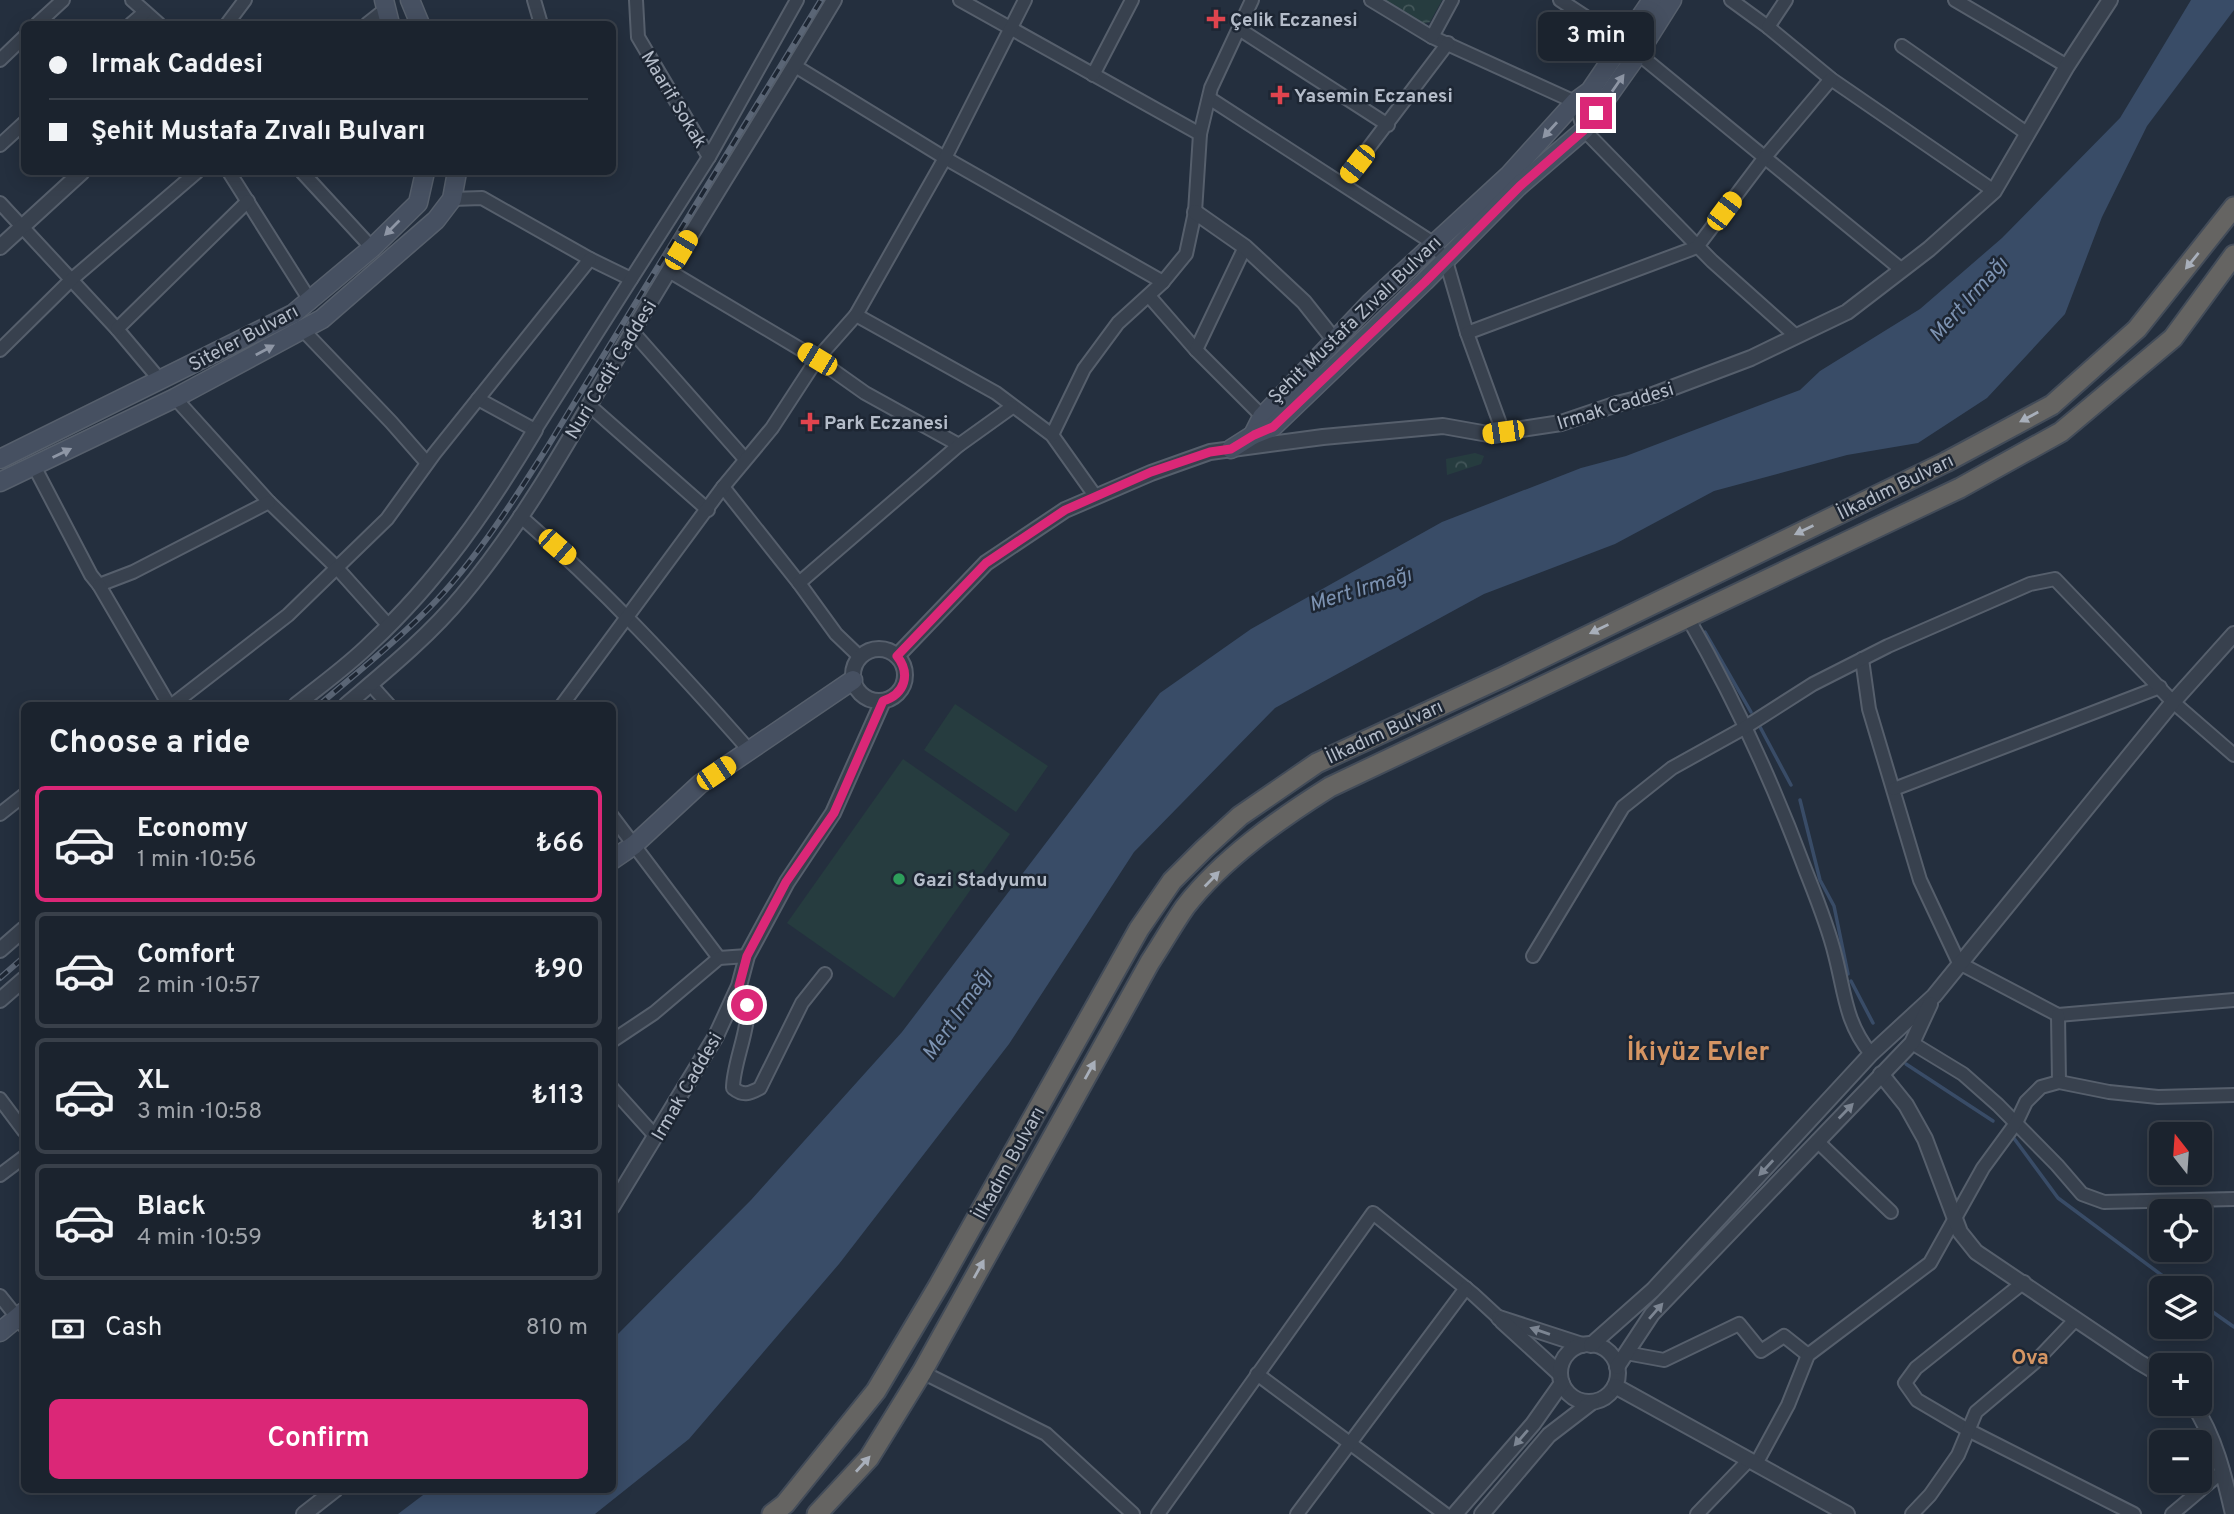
<!DOCTYPE html>
<meta charset="utf-8">
<style>
:root{--surface:#1b232e;--page:#242b36;--text:#f1f3f6;--muted:#a0a4aa;--line:#39404a;--accent:#db2777}
body{margin:0;font-family:Overpass,sans-serif;background:var(--page);color:var(--text);height:100vh;display:flex;flex-direction:column;font-size:26px;white-space:nowrap}
*{box-sizing:border-box;margin:0}
p{font-size:23px;color:var(--muted)}
.icon{flex:none;width:38px;height:38px;fill:none;stroke:currentColor;stroke-width:2;stroke-linecap:round;stroke-linejoin:round}
.map{position:relative;flex:1;overflow:hidden}
.sheet{position:absolute;left:21px;top:702px;width:595px;height:791px;display:flex;flex-direction:column;background:var(--surface);border-radius:10px;box-shadow:0 4px 18px #0003,0 0 0 2px var(--line)}
.sheet>*{flex:none}
.top-card{position:absolute;left:21px;top:21px;width:595px;height:154px;border-radius:10px;box-shadow:0 4px 18px #0003,0 0 0 2px var(--line);display:grid;align-content:center;height:154px;padding:0 28px;background:var(--surface)}
.needle{width:46px;rotate:343deg}
.buttons{position:absolute;left:2149px;top:1122px;display:grid;gap:14px}
.buttons a{display:grid;place-items:center;width:63px;height:63px;border-radius:10px;background:var(--surface);box-shadow:0 4px 18px #0003,0 0 0 2px var(--line);font-size:35px}
.end{position:absolute;width:32px;height:32px;margin:-16px;border:9px solid #db2777;background:#fff;box-shadow:0 0 0 4px #fff}
.from{border-radius:50%}
.bubble{position:absolute;height:49px;border-radius:10px;background:var(--surface);box-shadow:0 4px 18px #0003,0 0 0 2px var(--line);font-size:23px;font-weight:600;line-height:49px;text-align:center}
.car{position:absolute;width:21px;height:42px;margin:-21px -10px;border-radius:9px;box-shadow:0 0 5px 2px #0007;background:linear-gradient(#f5c518 24%,#345 0 40%,#f5c518 0 76%,#345 0 86%,#f5c518 0)}
.top-card b{display:flex;align-items:center;gap:24px;height:66px;font-size:26px}
.top-card b+b{border-top:2px solid var(--line)}
.top-card i{width:18px;height:18px;background:var(--text)}
ul{padding:0;list-style:none}
li{display:flex;align-items:center;gap:21px;height:116px;margin:0 14px 10px;padding:0 14px;border:4px solid var(--line);border-radius:10px}
li div{flex:1}
li b{display:block;font-size:26px}
li em{font-style:normal;font-weight:600}
li.current{border-color:var(--accent)}
li>.icon{width:63px;height:63px;stroke-width:1.5}
h2{padding:0 28px;font-size:32px;line-height:84px}
.pay{display:flex;align-items:center;gap:18px;height:77px;padding:0 28px;font-size:26px}
.pay p{margin-inline-start:auto}
.button{display:flex;gap:14px;margin-top:auto;padding:14px 28px}
.button a{flex:1;height:80px;border-radius:10px;background:var(--accent);color:#fff;font-size:28px;font-weight:600;line-height:80px;text-align:center}
.map>svg:first-child{display:block}
.grass{fill:#263c3f}
.park{fill:url(#park-crowns)}
.water{fill:#394c67}
.lines{fill:none;stroke-linecap:round;stroke-linejoin:round}
.stream{stroke:#394c67;stroke-width:3.5}
.minor-casing{stroke:#565f6c;stroke-width:16}
.tertiary-casing{stroke:#565f6c;stroke-width:18}
.secondary-casing{stroke:#565f6c;stroke-width:21}
.trunk-casing{stroke:#434c59;stroke-width:23}
.minor{stroke:#38414e;stroke-width:12}
.tertiary{stroke:#38414e;stroke-width:14}
.secondary{stroke:#465061;stroke-width:18}
.trunk{stroke:#656462;stroke-width:19}
.rail-casing{stroke:#5a6575;stroke-width:6}
.rail{stroke:#1d2633;stroke-width:3.5;stroke-dasharray:10;stroke-linecap:butt}
.oneway{fill:#8e96a5}
.oneway2{fill:#a8afba}
.oneway3{fill:#7c8592}
.route{stroke:#db2777;stroke-width:9}
.health-dot{fill:#e0444e;stroke:#1d2633;stroke-width:2.5}
.leisure-dot{fill:#2e9e5b;stroke:#1d2633;stroke-width:2.5}
.labels{text-anchor:middle;stroke-width:5;stroke-linejoin:round;paint-order:stroke}
.poi-label{font-size:19px;font-weight:bold;fill:#b4bcc9;stroke:#1d2633;text-anchor:start}
.street-label{font-size:19px;fill:#b4bcc9;stroke:#1d2633}
.water-label{font-size:21px;font-style:italic;fill:#7c92b1;stroke:#1d2633}
.neighbourhood-label{font-size:21px;font-weight:bold;fill:#d59563;stroke:#1d2633}
.district-label{font-size:26px;font-weight:bold;fill:#d59563;stroke:#1d2633}
</style>
<div class="map">
<svg width="2234" height="1514" viewBox="0 0 2234 1514">
<defs>
<pattern id="park-crowns" width="20" height="18" patternUnits="userSpaceOnUse" patternTransform="scale(1.75)"><rect width="20" height="18" fill="#263c3f"/><path d="M2 6a3 3 0 1 1 6 0M12 15a3 3 0 1 1 6 0" fill="none" stroke="#435659"/></pattern>
</defs>
<rect width="100%" height="100%" fill="#242f3e"/>
<!-- grass -->
<g class="grass">
<polygon points="955,704 1048,766 1016,812 924,750"/>
<polygon points="903,759 1010,834 894,998 787,923"/>
</g>
<!-- park -->
<g class="park">
<polygon points="1379,0 1442,0 1430,22 1419,25"/>
<polygon points="1475,453 1484,456 1481,464 1447,475 1446,459"/>
</g>
<!-- water -->
<polygon class="water" points="2191,0 2234,0 2234,10 2147,126 2102,217 2065,314 1987,398 1918,443 1847,455 1714,491 1615,544 1484,594 1275,708 1134,852 1009,1044 839,1264 689,1439 595,1514 398,1514 431,1489 612,1489 613,1339 751,1200 902,1032 1160,693 1251,629 1442,522 1581,468 1626,456 1800,390 1820,371 1920,309 2002,238 2120,118"/>
<g class="lines">
<!-- stream -->
<g class="stream">
<polyline points="1705,632 1751,712"/>
<polyline points="1760,727 1791,785"/>
<polyline points="1800,800 1820,880 1834,906 1848,974"/>
<polyline points="1851,981 1873,1023"/>
<polyline points="1906,1064 1993,1121"/>
<polyline points="2013,1137 2058,1198 2179,1288"/>
<polyline points="2200,1303 2234,1327"/>
</g>
<defs>
<g id="minor">
<polyline points="132,0 159,24"/>
<polyline points="534,0 541,24"/>
<polyline points="636,0 638,37 709,157"/>
<polyline points="960,0 1200,134"/>
<polyline points="1371,0 1432,37 1575,102 1584,130 1712,261 1796,336"/>
<polyline points="1560,0 1624,42 1902,270"/>
<polyline points="1731,0 1768,27 1831,79 1994,191"/>
<polyline points="1955,0 2067,66"/>
<polyline points="37,24 63,0"/>
<polyline points="131,24 145,12"/>
<polyline points="227,24 245,0"/>
<polyline points="367,24 386,9"/>
<polyline points="1768,27 1786,0"/>
<polyline points="1239,29 1388,125"/>
<polyline points="1432,37 1452,0"/>
<polyline points="1902,46 2028,134"/>
<polyline points="0,60 24,37"/>
<polyline points="795,66 945,158 1163,282"/>
<polyline points="1093,75 1132,0"/>
<polyline points="1209,98 1433,243 1446,261 1467,333 1503,432"/>
<polyline points="0,145 24,123"/>
<polyline points="229,172 311,302"/>
<polyline points="302,172 372,248"/>
<polyline points="1342,183 1448,43"/>
<polyline points="452,199 482,198 590,259 631,279"/>
<polyline points="0,203 117,329 160,380"/>
<polyline points="669,271 817,359 865,393 959,445"/>
<polyline points="1149,296 1196,350 1266,420"/>
<polyline points="856,315 996,393 1052,435 1096,497"/>
<polyline points="117,329 248,201"/>
<polyline points="303,330 391,422 427,463"/>
<polyline points="632,331 745,459"/>
<polyline points="1467,333 1697,247 1765,157 1831,79"/>
<polyline points="0,350 71,280 197,172"/>
<polyline points="1196,350 1245,247"/>
<polyline points="175,398 269,502 337,568 389,626"/>
<polyline points="478,399 535,430 709,157 797,0"/>
<polyline points="590,406 708,510"/>
<polyline points="1052,435 1084,369 1118,323 1163,282 1186,254 1195,212 1200,134 1211,88 1252,0"/>
<polyline points="34,466 91,575 99,585 133,572 269,502"/>
<polyline points="723,487 799,583 836,634 860,657"/>
<path d="M520,516C603,588 677,668 749,750"/>
<polyline points="799,583 959,445 1012,407"/>
<polyline points="99,585 169,705"/>
<path d="M1688,618C1734,698 1773,783 1805,869C1816,897 1828,926 1835,955C1845,993 1845,1022 1871,1054"/>
<polyline points="1862,659 1869,709 1920,880 1959,963 2058,1015 2234,1000"/>
<polyline points="371,685 389,705"/>
<polyline points="172,705 288,615 387,519 434,454 590,259"/>
<polyline points="562,705 723,487 772,428 817,359 856,315 945,158 1025,0"/>
<polyline points="1894,789 2160,687"/>
<polyline points="0,814 24,795"/>
<polyline points="612,816 719,958"/>
<polyline points="1533,956 1623,807 1672,768 1744,728 1813,684 1888,646 2030,584 2055,579 2173,702 2234,755"/>
<path d="M739,986C741,991 744,997 746,1002C752,1025 733,1062 733,1088C743,1096 749,1094 760,1088L802,1003L825,974"/>
<polyline points="2058,1015 2059,1082"/>
<polyline points="612,1041 654,1013 719,958 747,956"/>
<polyline points="1912,1043 1963,1074 1998,1105 2057,1165 2082,1194 2104,1202 2234,1199"/>
<polyline points="612,1088 656,1137"/>
<polyline points="0,1099 24,1131"/>
<polyline points="1817,1141 1891,1212"/>
<polyline points="0,1175 24,1157"/>
<polyline points="2024,1282 1916,1368 1905,1383 1917,1400 1968,1430 2134,1514"/>
<polyline points="0,1296 24,1326"/>
<polyline points="1626,1353 1664,1360 1739,1324 1761,1351 1784,1336 1808,1355"/>
<polyline points="922,1372 1046,1434 1133,1514"/>
<polyline points="1257,1374 1445,1514"/>
<polyline points="1756,1464 1788,1405 1808,1355 1930,1263 1983,1168 2016,1123 2026,1102 2041,1087 2059,1082 2109,1092 2158,1097 2234,1095"/>
<polyline points="1158,1514 1373,1213 1473,1294 1499,1318"/>
<polyline points="1297,1514 1466,1288"/>
<polyline points="1697,1514 1749,1460"/>
<polyline points="1912,1514 1930,1495 1958,1455 1976,1412 2034,1363 2076,1319"/>
<polyline points="2172,1514 2223,1471"/>
</g>
<g id="tertiary">
<polyline points="1195,212 1245,247 1304,302 1335,341"/>
<polyline points="0,247 82,172"/>
<circle cx="879" cy="675" r="26"/>
<polyline points="897,656 986,563 1065,510 1151,473 1210,452 1323,437 1443,426 1488,434 1561,423 1617,404 1653,395 1751,358 1847,312 1929,249 1994,191 2067,66 2110,0"/>
<path d="M296,705C321,685 348,666 371,643C437,582 489,507 535,430"/>
<path d="M346,705C386,671 428,637 462,596C534,510 586,408 644,312C707,207 772,104 834,0"/>
<polyline points="0,950 24,929"/>
<polyline points="0,1000 24,979"/>
<polyline points="1881,1074 1906,1105 1925,1139 1960,1232 1976,1252 2139,1362 2161,1375"/>
<polyline points="612,1207 716,1036 739,986 747,956 787,882 833,813 883,701"/>
<polyline points="1499,1318 1582,1345"/>
<polyline points="1502,1321 1560,1374"/>
<circle cx="1589" cy="1373" r="29"/>
<polyline points="1591,1345 1653,1290 1871,1054 1934,996 2173,702 2234,634"/>
<polyline points="1617,1367 1652,1314 1912,1043 1930,1004"/>
<polyline points="1615,1386 1847,1514"/>
<path d="M2193,1404C2215,1437 2224,1475 2233,1514"/>
<polyline points="304,1514 336,1489"/>
<polyline points="1455,1514 1533,1424 1562,1383"/>
<polyline points="1482,1514 1549,1435 1592,1402"/>
</g>
<g id="secondary">
<polyline points="384,0 390,24"/>
<polyline points="410,0 420,24"/>
<polyline points="1253,435 1262,417 1370,303 1509,175 1575,102 1590,91 1652,0"/>
<polyline points="1231,449 1253,435 1273,427 1425,281 1519,186 1584,130 1638,54 1672,0"/>
<polyline points="0,459 293,314 372,248 418,203 425,172"/>
<polyline points="0,482 175,398 322,319 436,220 452,199 457,172"/>
<polyline points="612,860 634,845 700,784 853,680"/>
<polyline points="0,1332 24,1312"/>
</g>
<g id="trunk">
<polyline points="772,1514 785,1504 876,1391 939,1285 1139,929 1172,881 1204,849 1240,816 1317,763 1503,677 1946,462 2052,405 2137,329 2234,207"/>
<path d="M817,1514L869,1458L922,1372L1150,962C1162,944 1173,924 1185,907C1222,859 1279,819 1330,787L1960,488L2061,432L2173,338L2234,255"/>
</g>
</defs>
<!-- minor casing -->
<use href="#minor" class="minor-casing"/>
<!-- tertiary casing -->
<use href="#tertiary" class="tertiary-casing"/>
<!-- secondary casing -->
<use href="#secondary" class="secondary-casing"/>
<!-- trunk casing -->
<use href="#trunk" class="trunk-casing"/>
<!-- minor -->
<use href="#minor" class="minor"/>
<!-- tertiary -->
<use href="#tertiary" class="tertiary"/>
<!-- secondary -->
<use href="#secondary" class="secondary"/>
<!-- trunk -->
<use href="#trunk" class="trunk"/>
<defs>
<g id="rail">
<path d="M319,705C353,676 388,648 420,617C471,568 510,506 548,446L821,0"/>
<polyline points="0,978 24,957"/>
</g>
</defs>
<!-- rail casing -->
<use href="#rail" class="rail-casing"/>
<!-- rail -->
<use href="#rail" class="rail"/>
</g>
<!-- one-way arrows -->
<defs><path id="oneway-solid" d="M-6-.8H1V-3.2L6.5 0L1 3.2V.8H-6Z" transform="scale(1.75)"/></defs>
<g class="oneway">
<use href="#oneway-solid" transform="translate(1618 83) rotate(-55)"/>
<use href="#oneway-solid" transform="translate(1550 130) rotate(132)"/>
<use href="#oneway-solid" transform="translate(392 228) rotate(135)"/>
<use href="#oneway-solid" transform="translate(265 350) rotate(-28)"/>
<use href="#oneway-solid" transform="translate(62 453) rotate(-26)"/>
</g>
<g class="oneway2">
<use href="#oneway-solid" transform="translate(2192 261) rotate(129)"/>
<use href="#oneway-solid" transform="translate(2029 417) rotate(152)"/>
<use href="#oneway-solid" transform="translate(1804 530) rotate(154)"/>
<use href="#oneway-solid" transform="translate(1599 629) rotate(154)"/>
<use href="#oneway-solid" transform="translate(1212 879) rotate(-46)"/>
<use href="#oneway-solid" transform="translate(1090 1070) rotate(-61)"/>
<use href="#oneway-solid" transform="translate(979 1269) rotate(-61)"/>
<use href="#oneway-solid" transform="translate(863 1464) rotate(-48)"/>
</g>
<g class="oneway3">
<use href="#oneway-solid" transform="translate(1846 1111) rotate(-46)"/>
<use href="#oneway-solid" transform="translate(1766 1168) rotate(133)"/>
<use href="#oneway-solid" transform="translate(1656 1311) rotate(-49)"/>
<use href="#oneway-solid" transform="translate(1540 1331) rotate(-161)"/>
<use href="#oneway-solid" transform="translate(1521 1438) rotate(131)"/>
</g>
<g class="lines">
<!-- route -->
<path class="route" d="M747,1005L739,986L747,956L786,882L834,813L883,701C905,694 911,674 897,656L986,563L1065,510L1151,472L1210,452L1231,449L1254,435L1273,427L1425,282L1520,186L1584,130L1596,113"/>
</g>
<!-- markers -->
<g class="health-dot">
<path d="M1212.5 8.5h7v7h7v7h-7v7h-7v-7h-7v-7h7z"/>
<path d="M1276.5 84.5h7v7h7v7h-7v7h-7v-7h-7v-7h7z"/>
<path d="M806.5 411.5h7v7h7v7h-7v7h-7v-7h-7v-7h7z"/>
</g>
<circle class="leisure-dot" cx="899" cy="879" r="7"/>
<g class="labels">
<!-- poi labels -->
<g class="poi-label">
<text x="1230" y="26">Çelik Eczanesi</text>
<text x="1294" y="102">Yasemin Eczanesi</text>
<text x="824" y="429">Park Eczanesi</text>
<text x="913" y="886">Gazi Stadyumu</text>
</g>
<!-- street labels -->
<g class="street-label">
<text transform="translate(675 99) rotate(59)" y="7">Maarif Sokak</text>
<text transform="translate(1354 319) rotate(-44)" y="7">Şehit Mustafa Zıvalı Bulvarı</text>
<text transform="translate(243 337) rotate(-28)" y="7">Siteler Bulvarı</text>
<text transform="translate(610 369) rotate(-59)" y="7">Nuri Cedit Caddesi</text>
<text transform="translate(1615 405) rotate(-17)" y="7">Irmak Caddesi</text>
<text transform="translate(1895 486) rotate(-26)" y="7">İlkadım Bulvarı</text>
<text transform="translate(1384 731) rotate(-25)" y="7">İlkadım Bulvarı</text>
<text transform="translate(686 1086) rotate(-60)" y="7">Irmak Caddesi</text>
<text transform="translate(1008 1163) rotate(-61)" y="7">İlkadım Bulvarı</text>
</g>
<!-- water labels -->
<g class="water-label">
<text transform="translate(1968 299) rotate(-48)" y="7">Mert Irmağı</text>
<text transform="translate(1360 589) rotate(-17)" y="7">Mert Irmağı</text>
<text transform="translate(957 1014) rotate(-55)" y="7">Mert Irmağı</text>
</g>
<!-- neighbourhood labels -->
<g class="neighbourhood-label">
<text x="2030" y="1364">Ova</text>
</g>
<!-- district labels -->
<g class="district-label">
<text x="1698" y="1060">İkiyüz Evler</text>
</g>
</g>
</svg>
<div class="buttons">
<a><svg class="needle" viewBox="-14 -14 28 28"><path d="M0-13l5 13h-10z" fill="#e53935"/><path d="M0 13l5-13h-10z" fill="#a0a4aa"/></svg></a>
<a><svg class="icon" aria-label="locate" viewBox="0 0 24 24"><circle cx="12" cy="12" r="6"/><path d="M12 2v4M12 18v4M2 12h4M18 12h4"/></svg></a>
<a><svg class="icon" aria-label="layers" viewBox="0 0 24 24"><path d="M12 4l9 5-9 5-9-5zM3 14l9 5 9-5"/></svg></a>
<a>+</a>
<a>−</a>
</div>
<i class="end from" style="left:747px;top:1005px"></i>
<i class="end" style="left:1596px;top:113px"></i>
<div class="bubble" style="left:1538px;top:12px;width:116px">3 min</div>
<i class="car" style="left:1357px;top:164px;rotate:218deg"></i>
<i class="car" style="left:1724px;top:211px;rotate:37deg"></i>
<i class="car" style="left:681px;top:250px;rotate:31deg"></i>
<i class="car" style="left:817px;top:359px;rotate:301deg"></i>
<i class="car" style="left:1503px;top:432px;rotate:262deg"></i>
<i class="car" style="left:557px;top:547px;rotate:131deg"></i>
<i class="car" style="left:716px;top:773px;rotate:56deg"></i>
<div class="top-card">
<b><i class="from"></i>Irmak Caddesi</b>
<b><i></i>Şehit Mustafa Zıvalı Bulvarı</b>
</div>
<section class="sheet">
<h2>Choose a ride</h2>
<ul>
<li class="current"><svg class="icon" aria-label="car" viewBox="0 0 24 24"><path d="M5 17H2v-5l4-1 3-4h7l3 4 3 1v5h-3M9 17h6M6 11h13"/><circle cx="7" cy="17" r="2"/><circle cx="17" cy="17" r="2"/></svg><div><b>Economy</b><p>1 min · 10:56</p></div><em>₺66</em></li>
<li><svg class="icon" aria-label="car" viewBox="0 0 24 24"><path d="M5 17H2v-5l4-1 3-4h7l3 4 3 1v5h-3M9 17h6M6 11h13"/><circle cx="7" cy="17" r="2"/><circle cx="17" cy="17" r="2"/></svg><div><b>Comfort</b><p>2 min · 10:57</p></div><em>₺90</em></li>
<li><svg class="icon" aria-label="car" viewBox="0 0 24 24"><path d="M5 17H2v-5l4-1 3-4h7l3 4 3 1v5h-3M9 17h6M6 11h13"/><circle cx="7" cy="17" r="2"/><circle cx="17" cy="17" r="2"/></svg><div><b>XL</b><p>3 min · 10:58</p></div><em>₺113</em></li>
<li><svg class="icon" aria-label="car" viewBox="0 0 24 24"><path d="M5 17H2v-5l4-1 3-4h7l3 4 3 1v5h-3M9 17h6M6 11h13"/><circle cx="7" cy="17" r="2"/><circle cx="17" cy="17" r="2"/></svg><div><b>Black</b><p>4 min · 10:59</p></div><em>₺131</em></li>
</ul>
<div class="pay"><svg class="icon" aria-label="cash" viewBox="0 0 24 24"><path d="M3 7h18v10H3z"/><circle cx="12" cy="12" r="2"/></svg>Cash<p>810 m</p></div>
<div class="button"><a>Confirm</a></div>
</section>
</div>
